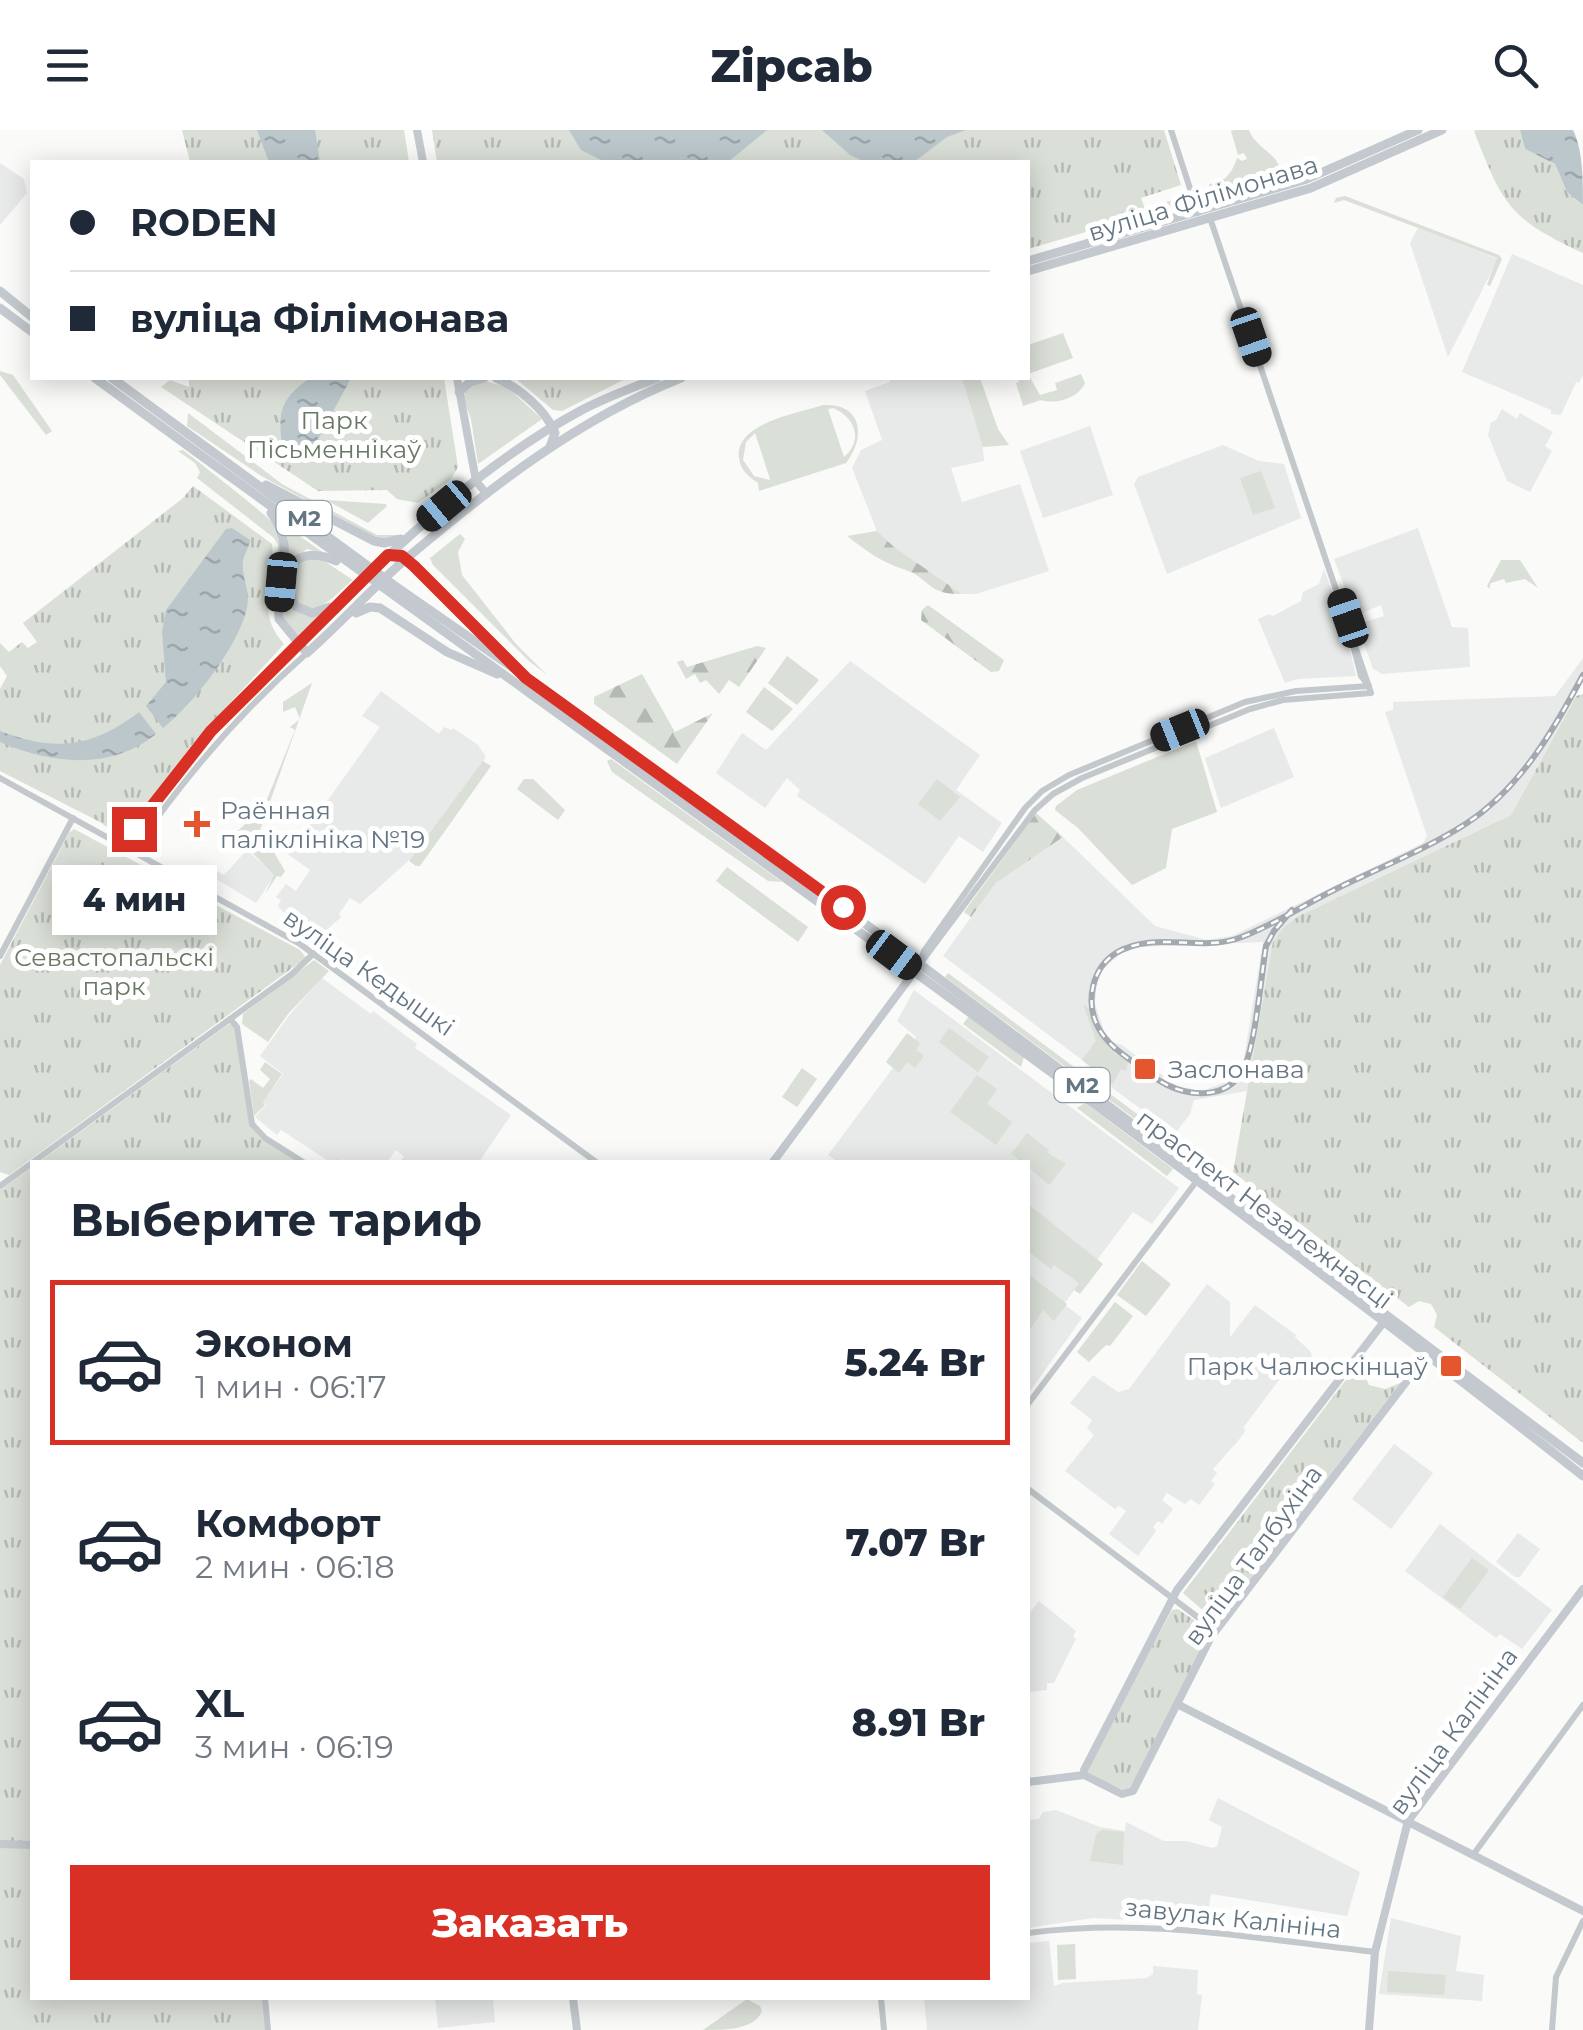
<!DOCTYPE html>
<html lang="ru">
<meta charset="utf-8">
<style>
:root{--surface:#fff;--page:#f2f2f3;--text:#1f2937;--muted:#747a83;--line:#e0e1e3;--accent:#d93025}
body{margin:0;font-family:Montserrat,sans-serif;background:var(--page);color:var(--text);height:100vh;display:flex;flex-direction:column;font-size:38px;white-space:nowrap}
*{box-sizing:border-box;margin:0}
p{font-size:32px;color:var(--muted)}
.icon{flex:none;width:55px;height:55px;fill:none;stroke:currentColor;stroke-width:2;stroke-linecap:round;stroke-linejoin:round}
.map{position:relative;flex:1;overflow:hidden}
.details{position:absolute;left:30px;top:1030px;width:1000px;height:840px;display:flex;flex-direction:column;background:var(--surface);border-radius:0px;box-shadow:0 5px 25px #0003}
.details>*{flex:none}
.top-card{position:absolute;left:30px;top:30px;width:1000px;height:220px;border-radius:0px;box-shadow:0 5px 25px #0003;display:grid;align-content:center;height:220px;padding:0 40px;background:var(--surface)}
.end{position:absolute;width:45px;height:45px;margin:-22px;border:12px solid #d93025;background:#fff;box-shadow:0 0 0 5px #fff}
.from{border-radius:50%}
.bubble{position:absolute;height:70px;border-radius:0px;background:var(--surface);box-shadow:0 5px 25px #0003;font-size:32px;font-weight:800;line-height:70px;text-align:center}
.car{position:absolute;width:30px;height:60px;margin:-30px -15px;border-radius:12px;box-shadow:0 0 8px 2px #0007;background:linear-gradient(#222 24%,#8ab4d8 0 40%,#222 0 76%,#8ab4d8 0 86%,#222 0)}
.top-card b{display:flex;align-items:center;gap:35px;height:95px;font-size:38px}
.top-card b+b{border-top:2px solid var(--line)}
.top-card i{width:25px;height:25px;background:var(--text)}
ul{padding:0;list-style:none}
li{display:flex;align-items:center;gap:30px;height:165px;margin:0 20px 15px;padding:0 20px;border:5px solid transparent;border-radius:0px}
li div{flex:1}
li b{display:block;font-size:38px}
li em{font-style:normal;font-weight:800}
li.active{border-color:var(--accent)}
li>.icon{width:90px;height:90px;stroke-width:1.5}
h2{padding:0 40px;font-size:45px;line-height:120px}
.cta{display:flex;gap:20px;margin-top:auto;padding:20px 40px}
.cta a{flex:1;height:115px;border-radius:0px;background:var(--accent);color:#fff;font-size:40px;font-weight:800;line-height:115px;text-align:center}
header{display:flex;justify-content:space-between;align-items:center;height:130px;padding:0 40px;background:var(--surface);font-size:45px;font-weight:800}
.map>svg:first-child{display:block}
.built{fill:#e8e9e9;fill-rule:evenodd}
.green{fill:#dadfd7;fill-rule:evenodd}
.forest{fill:url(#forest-firs)}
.park{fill:url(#park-tufts)}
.water{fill:url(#water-ripples)}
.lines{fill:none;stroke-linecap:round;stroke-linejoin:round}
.tertiary{stroke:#c3c8cc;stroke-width:6}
.secondary{stroke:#c3c9ce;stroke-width:8}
.primary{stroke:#c3c9ce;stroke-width:9}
.rail-casing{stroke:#a2aab0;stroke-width:6}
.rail{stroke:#fff;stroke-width:2.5;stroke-dasharray:8;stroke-linecap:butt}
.route{stroke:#d93025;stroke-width:12}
.poi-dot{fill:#e4572e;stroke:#fff;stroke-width:4}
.labels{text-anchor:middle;stroke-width:10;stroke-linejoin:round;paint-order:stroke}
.shield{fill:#fff;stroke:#939fa8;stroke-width:2.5}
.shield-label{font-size:22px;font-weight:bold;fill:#657683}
.street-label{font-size:25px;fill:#657683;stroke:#fff}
.park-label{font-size:25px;fill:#687a64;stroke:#fff}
.poi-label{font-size:25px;fill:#657683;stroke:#fff;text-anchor:start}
</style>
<header><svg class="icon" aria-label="menu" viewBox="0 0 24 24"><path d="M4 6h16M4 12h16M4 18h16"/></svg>Zipcab<svg class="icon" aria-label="search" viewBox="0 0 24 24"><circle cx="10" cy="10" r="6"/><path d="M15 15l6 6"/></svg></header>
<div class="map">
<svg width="1583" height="1900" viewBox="0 0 1583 1900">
<defs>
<pattern id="forest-firs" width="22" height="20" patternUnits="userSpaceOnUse" patternTransform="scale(2.5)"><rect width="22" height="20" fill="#dadfd7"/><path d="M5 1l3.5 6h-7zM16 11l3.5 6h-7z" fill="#b4b9b4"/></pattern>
<pattern id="park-tufts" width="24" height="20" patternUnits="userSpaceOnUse" patternTransform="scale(2.5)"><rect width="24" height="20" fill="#dadfd7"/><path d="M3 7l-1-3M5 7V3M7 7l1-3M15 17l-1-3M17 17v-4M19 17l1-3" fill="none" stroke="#b4b9b4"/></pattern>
<pattern id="water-ripples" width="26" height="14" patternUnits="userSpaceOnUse" patternTransform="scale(2.5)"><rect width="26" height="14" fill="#bbc7cb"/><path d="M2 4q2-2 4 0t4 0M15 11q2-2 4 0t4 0" fill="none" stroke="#9ca6aa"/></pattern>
</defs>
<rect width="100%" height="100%" fill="#fafaf8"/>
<!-- built -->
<g class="built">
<polygon points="0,33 24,49 27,63 0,95"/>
<polygon points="1418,98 1498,129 1448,227 1410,113"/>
<polygon points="1512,124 1583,155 1583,245 1579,253 1576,252 1561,285 1551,284 1551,280 1462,242"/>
<polygon points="889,248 977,248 984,331 951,338 962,372 1020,354 1049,441 976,464 962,464 894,417 877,401 852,338 861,320 882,310 865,261 890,252"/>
<polygon points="1502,279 1517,289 1520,283 1553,302 1545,316 1552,321 1530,362 1507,351 1488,305 1491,292 1496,290"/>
<polygon points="1090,296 1113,365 1043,388 1020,321"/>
<polygon points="1223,315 1259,331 1284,334 1301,388 1167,444 1134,354 1138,347"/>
<polygon points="1418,398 1452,497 1468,498 1470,537 1382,544 1373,539 1357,494 1384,486 1381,475 1355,486 1334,429"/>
<polygon points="1324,439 1345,496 1356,546 1298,549 1285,553 1258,489 1269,484 1273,486 1301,471 1303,462 1319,454"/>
<path d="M1583,528V552L1511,685L1299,786L1284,797L1247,961L1194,970L1190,984L1177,1001L1156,985L1153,988L1111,957L1113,953L943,826L996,753L1063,707L1155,796L1207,810L1232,806L1423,713L1427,706L1385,582L1393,580V572L1555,566ZM1263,812L1243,934L1228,951L1202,961L1177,956L1122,915L1112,912L1104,901L1095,874L1097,851L1102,840L1120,824L1140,817Z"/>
<polygon points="850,531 980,625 956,660 1002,693 983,722 959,706 925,754 797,666 800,660 787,648 765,678 716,643 742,603 766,620"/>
<polygon points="381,561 439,604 444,597 451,600 453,598 478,615 486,627 425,713 407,732 360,774 350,768 339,784 341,787 319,807 285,784 278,776 281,770 276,767 286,754 296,761 310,740 281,719 288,706 298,712 380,597 362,586"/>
<polygon points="1274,598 1294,647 1221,678 1205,628"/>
<polygon points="247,720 275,745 256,773 208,744 213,739 224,745"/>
<polygon points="322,848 371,884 373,881 417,914 415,918 511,985 479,1032 400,1032 404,1027 396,1020 387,1032 349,1032 343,1029 340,1032 330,1032 281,1000 277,1005 255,987 266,975 263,972 283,944 260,926 291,883"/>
<polygon points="914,860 1179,1058 1152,1094 1133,1082 1064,1174 1082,1188 1028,1264 1028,1032 838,1032 828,1025 916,907 897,891"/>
<polygon points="1207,1154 1230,1172 1230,1207 1255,1175 1296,1205 1295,1207 1311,1222 1312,1229 1294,1230 1243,1298 1246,1300 1238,1311 1213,1339 1217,1343 1211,1351 1215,1354 1199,1375 1191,1369 1185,1374 1167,1363 1162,1370 1173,1379 1162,1394 1158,1391 1153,1397 1156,1401 1138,1426 1109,1404 1126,1381 1119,1376 1115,1379 1065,1341 1094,1305 1087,1298 1092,1290 1070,1273 1093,1245 1118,1262 1129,1259"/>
<polygon points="1394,1314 1433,1343 1391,1399 1352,1369"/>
<polygon points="1440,1394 1552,1480 1522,1519 1500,1504 1496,1508 1405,1441"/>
<polygon points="1518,1403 1540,1419 1520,1447 1515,1447 1496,1432"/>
<polygon points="1039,1471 1076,1501 1073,1506 1076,1509 1054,1553 1047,1553 1047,1560 1028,1562 1028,1485"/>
<polygon points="1218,1668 1360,1742 1347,1786 1211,1764 1206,1794 1093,1788 1028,1798 1028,1690 1039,1689 1043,1682 1056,1680 1100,1697 1125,1701 1126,1692 1164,1711 1186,1711 1213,1718 1217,1716 1222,1697 1209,1690"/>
<polygon points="1391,1788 1461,1806 1456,1841 1484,1845 1482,1871 1379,1864"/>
<polygon points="1049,1811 1054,1856 1063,1853 1147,1848 1153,1844 1153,1836 1198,1840 1197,1864 1202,1865 1198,1900 927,1900 924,1868 1028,1868 1028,1813"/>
<polygon points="435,1868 493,1868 495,1892 438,1898"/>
</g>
<!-- green -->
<g class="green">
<path d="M1234,0H1249C1256,19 1279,23 1282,44L1212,63L1209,54C1224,54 1232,43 1237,28L1242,31L1247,29L1244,23L1238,25L1231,1Z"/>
<polygon points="1345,66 1499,125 1502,129 1490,156 1487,155 1497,128 1344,70 1334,73 1336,68"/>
<path d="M1063,203L1073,228L1028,244L1040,265L1057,260L1055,253L1081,244L1085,253C1079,268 1055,275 1041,270L1023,276L1016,253L1019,252L1018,248H1028V215Z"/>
<polygon points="0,241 13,245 52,301 46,305 0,245"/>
<polygon points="962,248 980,248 998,299 1009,315 983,317"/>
<polygon points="485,251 507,257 542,289 478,334 471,289 463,268 467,257"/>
<path d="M823,275C863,273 866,307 846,333L759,361L758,353C749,347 740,340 739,328C734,293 799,283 823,275ZM833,278C855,287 864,310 844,327L828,279ZM755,303L770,349V350L754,346L743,330L746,312Z"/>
<polygon points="188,283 282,354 377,405 401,405 388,411 373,406 263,347 187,296"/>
<path d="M183,320C196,330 276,392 280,400C284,412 281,427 276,438L278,415L274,408L197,348L200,342L195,333L178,321Z"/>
<polygon points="1261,341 1275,378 1253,385 1240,348"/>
<polygon points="326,370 386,374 387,376 368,393"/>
<polygon points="288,398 324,423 307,419 290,432 285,460 290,476 307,486 325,484 296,510 283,494"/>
<polygon points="460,404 465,409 458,422 462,445 516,514 547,545 529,531 433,435 430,428"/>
<path d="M318,427L353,450C334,464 323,486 297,475C291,458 290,445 300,430Z"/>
<polygon points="1501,430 1520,430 1538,458 1525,449 1506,453 1504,449 1491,453 1489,459 1487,456"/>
<polygon points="787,526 819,550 797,575 768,553"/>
<polygon points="312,553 259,703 272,712 272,719 285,741 281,747 277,746 265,764 274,745 234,704 249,691 254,693 263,687 261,684 295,600 290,597 300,589 295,577 283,582 283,572"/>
<polygon points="764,557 793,579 772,601 746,582"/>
<polygon points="1196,611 1217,682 1172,699 1166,738 1132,755 1078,698 1055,680 1056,676 1077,660"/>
<polygon points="611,629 782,752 768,751 612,642 607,631"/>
<polygon points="483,631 491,636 420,736 416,736 409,731"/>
<polygon points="524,649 533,649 565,680 558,690 517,659"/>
<polygon points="937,649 960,667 940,691 918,674"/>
<polygon points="727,737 808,797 798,812 716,751"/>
<polygon points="314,830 329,841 288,884 268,912 242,894 243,884"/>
<polygon points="948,843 1164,1004 1165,1008 1163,1010 945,847"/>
<path d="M1083,874C1097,882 1100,906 1114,919V923L1128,932L1126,941L1121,939L1112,955L1082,930L1096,911Z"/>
<polygon points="969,886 1024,927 1021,937 963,894"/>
<polygon points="949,898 989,927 978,942 939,912"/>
<polygon points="907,903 920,913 916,920 924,926 915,938 907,932 899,943 886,932"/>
<polygon points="265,932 282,944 263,972 265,975 254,986 249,951 251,949 263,958 270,949 260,940"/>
<polygon points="802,938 817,949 797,977 782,967"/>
<polygon points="977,945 997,959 987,974 1012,992 996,1015 950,982"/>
<polygon points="1085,973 1173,1039 1167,1046 1077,978"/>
<polygon points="1027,1003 1049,1020 1048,1023 1066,1034 1049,1055 1028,1037 1028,1032 1022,1032 1011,1024"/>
<polygon points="1028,1074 1103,1134 1080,1164 1074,1160 1079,1153 1054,1135 1051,1139 1028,1121"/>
<polygon points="1142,1131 1171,1154 1146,1186 1117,1165"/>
<polygon points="1028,1144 1067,1174 1054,1191 1043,1180 1028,1202"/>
<polygon points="1115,1172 1133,1186 1110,1216 1106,1215 1089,1232 1077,1222"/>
<polygon points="1472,1428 1489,1440 1460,1479 1443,1467"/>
<polygon points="1102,1700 1124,1702 1123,1735 1090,1731 1096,1704"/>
<polygon points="1075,1814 1076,1849 1058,1850 1057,1815"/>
<polygon points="1388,1841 1446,1845 1444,1865 1387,1862"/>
<path d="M747,1869L760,1876L762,1881C755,1900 724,1900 703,1900Z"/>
</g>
<!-- forest -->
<g class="forest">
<path d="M877,401L894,417L962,464C926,465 931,448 903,439C879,431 867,421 847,406Z"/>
<polygon points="928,475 1004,530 999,541 991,542 921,490 922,480"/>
<polygon points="757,516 766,518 739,557 729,550 719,564 706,550 700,553 695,544 686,549 677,532 683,530 687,537"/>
<polygon points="642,544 675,602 713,583 677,634 594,574 594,567"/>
<polygon points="1036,683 1063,707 996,753 971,787 964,782"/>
</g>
<!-- park -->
<g class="park">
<polygon points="182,0 404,0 409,32 190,32"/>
<polygon points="432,0 1164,0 1181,55 1141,68 1145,79 1185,66 1186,70 1181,74 1028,119 1028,32 437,32"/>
<path d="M1477,0H1520L1525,19L1555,34L1567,62L1583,75V123C1510,89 1503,76 1474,1Z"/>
<polygon points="189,248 444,248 458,337 451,349 418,373 397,369 387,360 318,361 161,257 170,250 189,257"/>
<polygon points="515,248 627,248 562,281 553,280"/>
<path d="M193,356L272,414C277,452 253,480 284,514L191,616L128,700L116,704L100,692L0,641V559L7,546L0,536V513L9,522L22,512L28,518L37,512L23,493L183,368Z"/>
<polygon points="1583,564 1583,1313 1434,1197 1437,1185 1431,1174 1419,1171 1409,1177 1233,1042 1273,812 1284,797 1299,786 1511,685 1576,566"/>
<polygon points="74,699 300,820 306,828 9,1045 0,1042 0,835 69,703"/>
<polygon points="229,894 234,895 250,995 259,1006 301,1032 39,1032"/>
<polygon points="32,1037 32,1868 265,1868 268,1900 0,1900 0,1060"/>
<polygon points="1365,1225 1363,1242 1369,1255 1385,1259 1400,1253 1219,1490 1214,1490 1183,1463"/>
<polygon points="1178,1479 1207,1499 1209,1504 1131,1657 1124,1660 1088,1644 1086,1638 1172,1480"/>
</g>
<!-- water -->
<g class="water">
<polygon points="257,0 315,0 320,32 269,32"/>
<polygon points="569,0 767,0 728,32 605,32 581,20"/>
<polygon points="822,0 966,0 947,7 914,32 865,32 850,25"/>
<path d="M1520,0H1573C1583,20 1583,50 1583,75L1567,62L1555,34L1525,19Z"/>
<path d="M310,248H351L307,330L298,332L283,322C278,285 277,271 310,248Z"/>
<path d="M232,398L250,410C249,417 244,424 243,431C241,447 251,461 247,478C238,517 194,573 163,598L146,576L166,552L162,502L166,480L226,399Z"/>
<path d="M139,582L156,604C111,641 51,634 0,612V601C55,622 92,618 139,582Z"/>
</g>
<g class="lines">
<!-- tertiary -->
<g class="tertiary">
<polyline points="1171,0 1198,83"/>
<polyline points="1352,511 1361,546 1368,555"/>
<polyline points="0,648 300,814 596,1032"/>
<polyline points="123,715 211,601 298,515"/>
<path d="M133,722C184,647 240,582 307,523"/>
<polyline points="0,826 73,688"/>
<polyline points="920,833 924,821 1025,678 1042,661 1069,645 1245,572 1296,561 1369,556"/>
<polyline points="920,834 1035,680 1053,664 1082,648 1250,579 1283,570 1371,563 1210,88"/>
<polyline points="230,889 237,897 252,994 265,1008 303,1032"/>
<polyline points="33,1032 292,844 314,823"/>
<polyline points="0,1056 32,1033"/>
<polyline points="1028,1274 1199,1048"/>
<polyline points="1028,1359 1216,1501"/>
<polyline points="1473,1725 1583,1575"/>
<path d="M1028,1803C1145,1787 1258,1809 1375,1822"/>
<polyline points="265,1868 268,1900"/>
<polyline points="881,1868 884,1900"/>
<polyline points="1552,1900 1556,1847 1583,1791"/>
</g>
<!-- secondary -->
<g class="secondary">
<polyline points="417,0 423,32"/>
<polyline points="457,248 476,351 485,362"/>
<polyline points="773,1032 920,834"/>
<polyline points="1177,1574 1583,1781"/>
<polyline points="1084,1645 1122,1664 1133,1661 1211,1507 1429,1222"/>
<polyline points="1084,1645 1084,1640 1177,1460 1386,1189"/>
<polyline points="1028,1652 1084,1645"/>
<polyline points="0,1714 32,1715"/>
<polyline points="573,1868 577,1900"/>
<polyline points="1369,1900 1375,1822 1408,1691 1583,1459"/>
</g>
<!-- primary -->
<g class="primary">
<polyline points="1028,131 1307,49 1418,0"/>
<polyline points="1028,141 1311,58 1442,0"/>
<polyline points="0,161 32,187"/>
<polyline points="0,178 32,202"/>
<path d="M95,248C592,612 1098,964 1583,1346"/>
<polyline points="112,248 395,456 542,558 901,820 1583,1333"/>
<path d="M496,248C518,257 546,280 555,303L550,317"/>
<polyline points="459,262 470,252 484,248"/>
<polyline points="266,355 374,411 384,413 401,409"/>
<path d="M271,383C297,416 277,451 279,489L307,523C342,492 373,457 407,428C491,357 578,289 681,248"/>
<polyline points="388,425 406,429 504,526"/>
<path d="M330,477L312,483L295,476C276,440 296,413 336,431"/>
<polyline points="356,483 370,477 380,478 447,522 497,544"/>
<path d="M298,515C384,428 471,340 580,281C604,268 632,258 657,248"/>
</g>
<defs>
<path id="rail" d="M1292,780L1274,801L1266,816C1261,847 1256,909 1245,936C1228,974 1181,967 1154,947C1135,932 1109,919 1098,897C1085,872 1092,838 1116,823C1152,801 1198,821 1236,809C1267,799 1307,773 1338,758C1381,737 1427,719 1467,693C1520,658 1554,600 1583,545"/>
</defs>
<!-- rail casing -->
<use href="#rail" class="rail-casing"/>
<!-- rail -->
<use href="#rail" class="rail"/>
</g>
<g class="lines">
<!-- route -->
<polyline class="route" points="134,699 211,601 388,425 402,426 414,436 526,548 843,777"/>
</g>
<!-- markers -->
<g class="poi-dot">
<path d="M192 679h10v10h10v10h-10v10h-10v-10h-10v-10h10z"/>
<rect x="1133" y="927" width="24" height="24" rx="5"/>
<rect x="1439" y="1224" width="24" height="24" rx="5"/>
</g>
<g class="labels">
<!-- shield labels -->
<g class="shield">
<rect x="276.5" y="371" width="55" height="34" rx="8"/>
<rect x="1054.5" y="938" width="55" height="34" rx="8"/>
</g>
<g class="shield-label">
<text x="304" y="396">М2</text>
<text x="1082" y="963">М2</text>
</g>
<!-- street labels -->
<g class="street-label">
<text transform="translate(1203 68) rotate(-17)" y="9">вуліца Філімонава</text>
<text transform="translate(369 842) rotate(35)" y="9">вуліца Кедышкі</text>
<text transform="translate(1265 1079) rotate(37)" y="9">праспект Незалежнасці</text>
<text transform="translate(1253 1425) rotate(-54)" y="9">вуліца Талбухіна</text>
<text transform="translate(1453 1601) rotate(-54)" y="9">вуліца Калініна</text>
<text transform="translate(1233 1788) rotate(6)" y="9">завулак Калініна</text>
</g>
<!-- park labels -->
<g class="park-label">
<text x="334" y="299">Парк<tspan x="334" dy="29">Пісьменнікаў</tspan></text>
<text x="114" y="836">Севастопальскі<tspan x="114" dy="29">парк</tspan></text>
</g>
<!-- poi labels -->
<g class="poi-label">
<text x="220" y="689">Раённая<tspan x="220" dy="29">паліклініка №19</tspan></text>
<text x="1168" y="948">Заслонава</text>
<text x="1428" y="1245" text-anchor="end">Парк Чалюскінцаў</text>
</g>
</g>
</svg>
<i class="end from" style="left:843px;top:777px"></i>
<i class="end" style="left:134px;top:699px"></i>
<div class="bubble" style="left:52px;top:735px;width:165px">4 мин</div>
<i class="car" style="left:1251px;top:207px;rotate:161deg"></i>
<i class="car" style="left:444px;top:376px;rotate:230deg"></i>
<i class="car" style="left:281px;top:452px;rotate:185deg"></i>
<i class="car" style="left:1348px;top:488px;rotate:341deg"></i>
<i class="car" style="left:1180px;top:600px;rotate:248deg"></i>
<i class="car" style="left:894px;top:825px;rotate:127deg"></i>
<div class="top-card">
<b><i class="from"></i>RODEN</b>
<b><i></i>вуліца Філімонава</b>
</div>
<section class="details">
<h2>Выберите тариф</h2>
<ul>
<li class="active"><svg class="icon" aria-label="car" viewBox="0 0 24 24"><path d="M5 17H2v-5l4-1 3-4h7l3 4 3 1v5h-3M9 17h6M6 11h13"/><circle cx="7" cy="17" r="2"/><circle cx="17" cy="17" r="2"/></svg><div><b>Эконом</b><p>1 мин · 06:17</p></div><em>5.24 Br</em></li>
<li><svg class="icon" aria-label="car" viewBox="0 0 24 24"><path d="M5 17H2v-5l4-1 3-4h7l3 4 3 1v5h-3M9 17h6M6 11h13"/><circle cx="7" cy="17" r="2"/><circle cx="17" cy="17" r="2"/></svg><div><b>Комфорт</b><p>2 мин · 06:18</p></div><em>7.07 Br</em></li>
<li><svg class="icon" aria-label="car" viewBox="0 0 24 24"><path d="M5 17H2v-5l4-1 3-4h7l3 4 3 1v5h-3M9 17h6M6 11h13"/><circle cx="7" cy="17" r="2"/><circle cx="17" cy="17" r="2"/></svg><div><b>XL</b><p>3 мин · 06:19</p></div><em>8.91 Br</em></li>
</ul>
<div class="cta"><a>Заказать</a></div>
</section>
</div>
